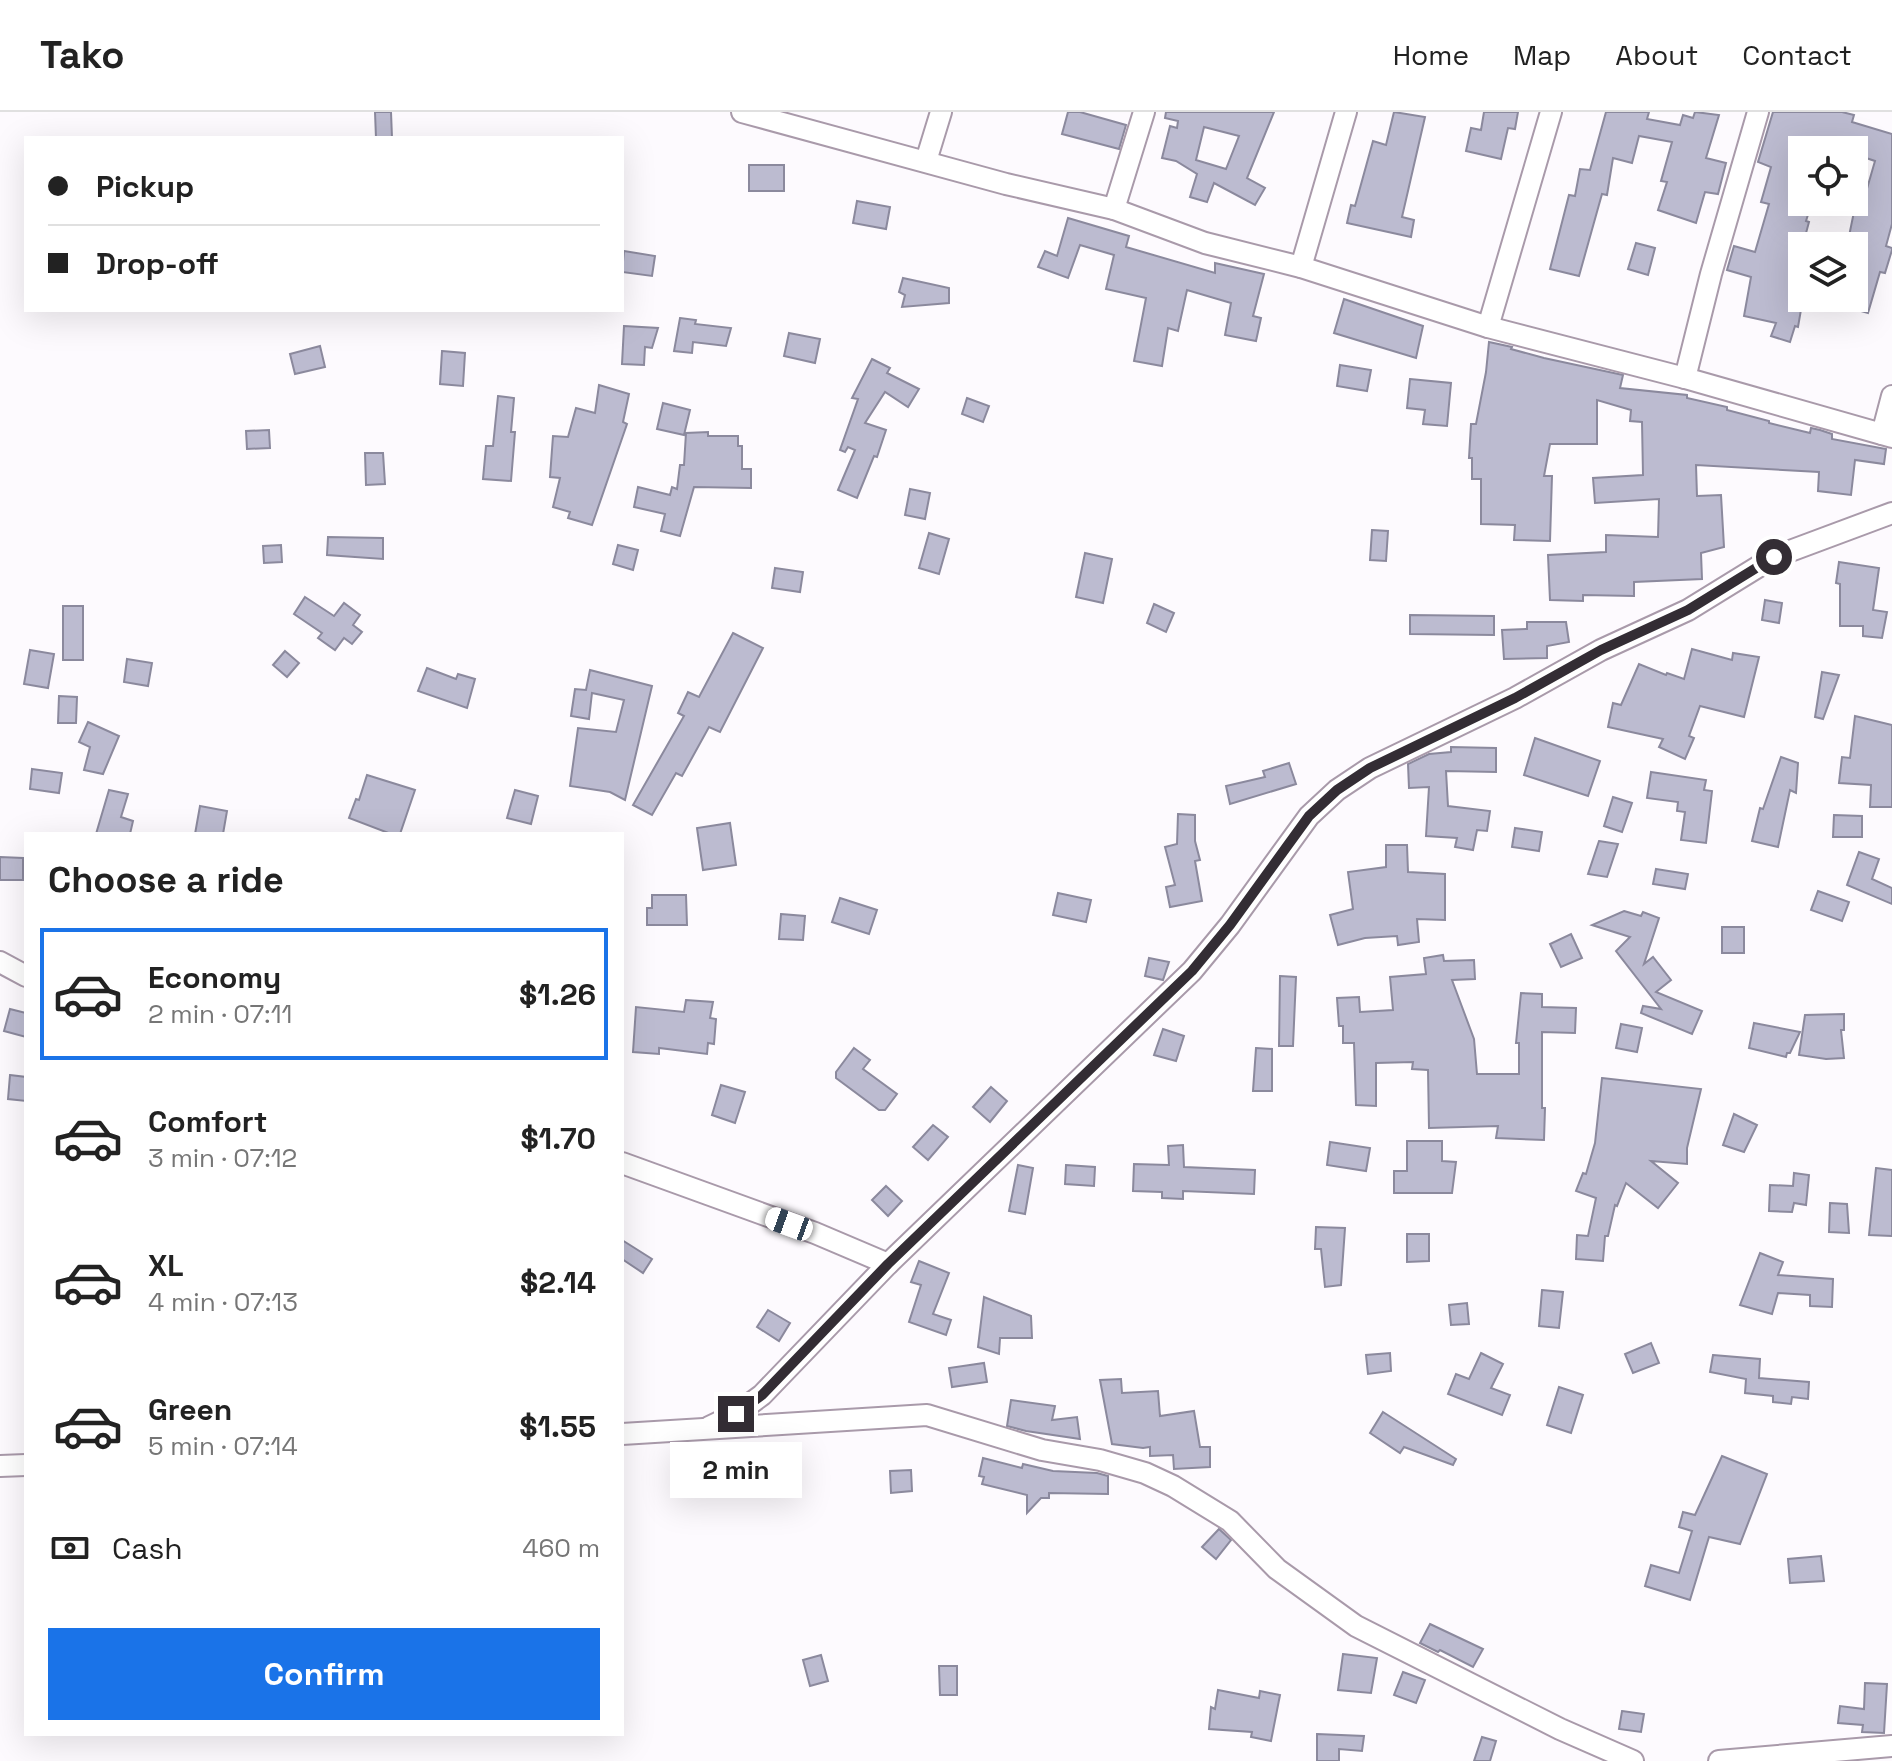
<!DOCTYPE html>
<meta charset="utf-8">
<style>
:root{--surface:#fff;--page:#f6f6f6;--text:#222;--muted:#767676;--line:#e0e0e0;--accent:#1a73e8}
body{margin:0;font-family:"Space Grotesk",sans-serif;background:var(--page);color:var(--text);height:100vh;display:flex;flex-direction:column;font-size:30px;white-space:nowrap}
*{box-sizing:border-box;margin:0}
p{font-size:26px;color:var(--muted)}
.icon{flex:none;width:44px;height:44px;fill:none;stroke:currentColor;stroke-width:2;stroke-linecap:round;stroke-linejoin:round}
.map{position:relative;flex:1;overflow:hidden}
.drawer{position:absolute;left:24px;top:720px;width:600px;height:904px;display:flex;flex-direction:column;background:var(--surface);border-radius:0px;box-shadow:0 8px 32px #0002}
.drawer>*{flex:none}
.guide{position:absolute;left:24px;top:24px;width:600px;height:176px;border-radius:0px;box-shadow:0 8px 32px #0002;display:grid;align-content:center;height:176px;padding:0 24px;background:var(--surface)}
.tools{position:absolute;left:1788px;top:24px;display:grid;gap:16px}
.tools a{display:grid;place-items:center;width:80px;height:80px;border-radius:0px;background:var(--surface);box-shadow:0 8px 32px #0002;font-size:40px}
.end{position:absolute;width:36px;height:36px;margin:-18px;border:10px solid #332d34;background:#fff;box-shadow:0 0 0 4px #fff}
.from{border-radius:50%}
.bubble{position:absolute;height:56px;border-radius:0px;background:var(--surface);box-shadow:0 8px 32px #0002;font-size:26px;font-weight:800;line-height:56px;text-align:center}
.car{position:absolute;width:24px;height:48px;margin:-24px -12px;border-radius:10px;box-shadow:0 0 6px 2px #0007;background:linear-gradient(#fff 24%,#345 0 40%,#fff 0 76%,#345 0 86%,#fff 0)}
.guide b{display:flex;align-items:center;gap:28px;height:76px;font-size:30px}
.guide b+b{border-top:2px solid var(--line)}
.guide i{width:20px;height:20px;background:var(--text)}
ul{padding:0;list-style:none}
li{display:flex;align-items:center;gap:24px;height:132px;margin:0 16px 12px;padding:0 8px;border:4px solid transparent;border-radius:0px}
li div{flex:1}
li b{display:block;font-size:30px}
li em{font-style:normal;font-weight:800}
li.active{border-color:var(--accent)}
li>.icon{width:72px;height:72px;stroke-width:1.5}
h2{padding:0 24px;font-size:36px;line-height:96px}
.pay{display:flex;align-items:center;gap:20px;height:88px;padding:0 24px;font-size:30px}
.pay p{margin-inline-start:auto}
.primary-button{display:flex;gap:16px;margin-top:auto;padding:16px 24px}
.primary-button a{flex:1;height:92px;border-radius:0px;background:var(--accent);color:#fff;font-size:32px;font-weight:800;line-height:92px;text-align:center}
header{display:flex;align-items:center;gap:48px;box-sizing:border-box;height:112px;padding:0 40px;background:var(--surface);border-bottom:2px solid var(--line)}
header strong{font-size:38px}
nav{display:flex;gap:44px;margin-inline-start:auto;font-size:28px}
.map>svg:first-child{display:block}
.building{fill:#bcbbd0;stroke:#8b899d;stroke-width:2;fill-rule:evenodd}
.lines{fill:none;stroke-linecap:round;stroke-linejoin:round}
.minor-casing{stroke:#a99aaa;stroke-width:24}
.minor{stroke:#fff;stroke-width:20}
.route{stroke:#332d34;stroke-width:10}
</style>
<header>
<strong>Tako</strong>
<nav><a>Home</a><a>Map</a><a>About</a><a>Contact</a></nav>
</header>
<div class="map">
<svg width="1892" height="1649" viewBox="0 0 1892 1649">
<rect width="100%" height="100%" fill="#fdfafe"/>
<!-- building -->
<g class="building">
<polygon points="375,0 391,0 392,26 376,26"/>
<polygon points="1068,0 1080,0 1126,13 1119,37 1062,22"/>
<path d="M1166,0H1274L1247,66L1265,76L1255,93L1214,71L1207,90L1190,85L1197,62L1176,49L1162,46L1170,14L1177,16L1178,9L1165,6ZM1204,15L1239,24L1226,57L1196,48Z"/>
<polygon points="1394,0 1425,5 1402,105 1414,108 1411,125 1347,111 1351,93 1355,94 1373,29 1386,33"/>
<polygon points="1484,0 1518,0 1515,17 1508,16 1501,47 1466,39 1471,16 1481,18"/>
<polygon points="1606,0 1649,0 1647,7 1680,13 1683,3 1693,6 1695,0 1719,3 1706,46 1726,51 1718,82 1705,80 1696,111 1658,98 1667,70 1661,69 1672,30 1639,24 1632,51 1613,46 1607,83 1602,82 1579,164 1550,157 1569,83 1575,84 1580,57 1590,58"/>
<polygon points="1773,0 1842,0 1854,3 1852,10 1892,22 1892,112 1886,134 1892,136 1892,138 1885,161 1880,160 1868,201 1854,197 1854,134 1847,134 1857,85 1864,87 1875,49 1854,42 1854,38 1802,38 1802,90 1812,90 1806,109 1809,110 1802,136 1799,136 1791,180 1802,182 1802,192 1798,215 1795,214 1790,230 1771,224 1776,211 1744,204 1751,165 1727,158 1734,134 1755,140 1769,92 1761,90 1771,55 1758,50"/>
<rect x="749" y="53" width="35" height="26"/>
<polygon points="857,89 890,95 886,117 853,111"/>
<polygon points="1068,106 1129,124 1126,135 1215,161 1215,151 1264,162 1253,204 1261,206 1256,229 1225,223 1231,191 1187,178 1178,219 1168,216 1162,254 1134,249 1146,186 1106,177 1114,143 1080,133 1068,166 1038,155 1045,139 1057,144"/>
<polygon points="1636,131 1655,136 1648,163 1628,157"/>
<polygon points="624,139 655,144 652,164 622,160"/>
<polygon points="903,166 949,176 949,191 902,195 905,183 899,180"/>
<polygon points="1344,187 1423,214 1416,246 1334,221"/>
<polygon points="680,206 696,208 695,212 731,216 726,234 693,230 692,241 674,239"/>
<polygon points="624,214 658,216 652,236 645,235 644,253 622,252"/>
<polygon points="789,221 820,227 815,251 784,244"/>
<polygon points="1489,230 1512,235 1511,237 1544,246 1623,263 1620,276 1687,283 1687,286 1727,295 1727,298 1769,309 1769,311 1810,321 1811,316 1820,318 1832,322 1832,327 1886,337 1884,352 1855,348 1851,383 1818,379 1819,360 1696,353 1697,384 1721,383 1724,435 1701,441 1702,467 1634,470 1634,484 1583,483 1583,489 1550,488 1548,443 1606,440 1606,423 1658,425 1659,387 1595,391 1593,366 1643,363 1642,310 1630,309 1631,298 1597,288 1597,332 1550,332 1544,364 1552,364 1550,429 1514,428 1515,413 1481,412 1481,367 1472,367 1472,346 1469,346 1471,312 1476,312 1486,260"/>
<polygon points="320,234 325,255 295,262 290,242"/>
<polygon points="442,239 465,241 463,274 440,272"/>
<polygon points="872,247 890,256 887,261 919,277 908,295 885,280 865,311 886,318 877,345 874,344 857,386 838,378 855,338 848,335 845,340 840,338 858,287 852,286"/>
<polygon points="1340,253 1371,258 1367,279 1337,274"/>
<polygon points="1410,267 1451,271 1447,314 1423,312 1425,298 1407,296"/>
<polygon points="599,273 629,282 623,310 627,312 592,413 568,406 570,400 553,395 560,366 550,365 553,324 568,325 576,296 595,301"/>
<polygon points="498,284 514,286 511,320 515,320 511,369 483,367 486,334 493,334"/>
<polygon points="967,286 989,294 983,310 962,302"/>
<polygon points="663,291 690,298 684,323 657,317"/>
<polygon points="269,318 270,336 247,337 246,319"/>
<polygon points="708,320 708,324 738,324 738,334 742,334 742,357 751,357 751,376 694,375 680,424 661,419 665,402 634,395 638,375 670,383 672,375 677,377 680,353 684,353 686,321"/>
<polygon points="365,341 383,341 385,372 366,373"/>
<polygon points="910,377 930,381 925,407 905,403"/>
<polygon points="1372,418 1388,419 1386,449 1370,448"/>
<polygon points="929,421 949,427 939,462 919,456"/>
<polygon points="328,425 383,426 383,447 327,443"/>
<polygon points="281,433 282,450 264,451 263,434"/>
<polygon points="618,433 638,438 633,458 613,452"/>
<polygon points="1085,441 1112,447 1103,491 1076,485"/>
<polygon points="1839,450 1879,456 1873,498 1887,500 1882,526 1863,524 1863,514 1840,514 1840,472 1836,471"/>
<polygon points="775,456 803,460 800,480 772,476"/>
<polygon points="305,485 334,504 344,491 360,503 353,513 362,520 352,532 344,526 335,538 318,526 322,521 294,502"/>
<polygon points="1765,488 1782,491 1779,511 1762,508"/>
<polygon points="1154,492 1174,501 1166,520 1147,511"/>
<rect x="63" y="494" width="20" height="54"/>
<polygon points="1410,503 1494,504 1494,523 1410,522"/>
<polygon points="1527,510 1566,510 1569,530 1547,534 1547,546 1504,547 1502,518 1527,517"/>
<polygon points="733,521 763,536 720,620 709,615 682,664 676,661 652,703 633,693 684,604 678,601 688,580 699,585"/>
<polygon points="1692,537 1732,548 1733,541 1759,545 1744,605 1700,594 1689,624 1694,626 1685,647 1659,635 1663,627 1608,615 1613,591 1621,593 1639,552 1666,563 1667,561 1684,567"/>
<polygon points="30,538 54,542 48,576 24,572"/>
<polygon points="285,539 299,551 287,565 273,553"/>
<polygon points="127,547 152,551 148,574 124,570"/>
<polygon points="427,556 456,567 458,562 475,567 467,596 418,579"/>
<polygon points="590,558 652,574 625,688 610,680 570,674 578,616 616,620 624,588 592,581 589,607 571,604 575,577 586,578"/>
<polygon points="1822,560 1839,563 1823,607 1815,605"/>
<polygon points="59,584 77,585 76,611 58,611"/>
<polygon points="1855,604 1892,613 1892,695 1870,695 1871,673 1839,671 1842,645 1850,646"/>
<polygon points="88,610 119,624 103,662 84,658 90,635 79,630"/>
<polygon points="1535,626 1600,649 1588,684 1524,663"/>
<polygon points="1451,635 1496,636 1496,660 1446,659 1448,694 1490,699 1487,719 1477,718 1473,738 1455,735 1457,726 1426,724 1429,675 1409,676 1408,652 1429,642 1451,640"/>
<polygon points="1781,645 1798,651 1796,681 1790,678 1778,735 1752,729 1760,696 1763,697"/>
<polygon points="1289,651 1296,672 1230,692 1226,674 1265,665 1263,659"/>
<polygon points="32,657 62,661 59,681 30,677"/>
<polygon points="1651,660 1706,668 1704,678 1712,679 1706,731 1681,728 1685,700 1677,699 1678,690 1647,686"/>
<polygon points="367,663 415,678 400,722 391,722 349,706 356,687 359,688"/>
<polygon points="109,678 128,682 121,705 133,709 130,722 96,722"/>
<polygon points="515,678 538,684 531,712 507,706"/>
<polygon points="1613,685 1632,691 1622,720 1604,714"/>
<polygon points="200,694 227,699 223,722 195,722"/>
<polygon points="1178,702 1195,703 1195,729 1200,748 1195,749 1202,789 1170,795 1166,775 1175,773 1165,735 1177,732"/>
<polygon points="1834,703 1862,704 1862,725 1833,725"/>
<polygon points="730,711 736,753 703,758 697,716"/>
<polygon points="1515,716 1542,720 1539,739 1512,735"/>
<polygon points="1599,729 1618,732 1607,765 1588,762"/>
<polygon points="1386,733 1407,733 1408,760 1445,762 1445,808 1417,807 1419,830 1398,833 1397,824 1365,826 1338,833 1330,803 1353,797 1348,760 1386,755"/>
<polygon points="1859,740 1879,747 1872,767 1892,776 1892,792 1847,773"/>
<polygon points="0,745 23,746 23,768 0,768"/>
<polygon points="1656,757 1688,762 1685,777 1653,772"/>
<polygon points="1818,779 1849,790 1842,809 1811,798"/>
<polygon points="1058,781 1091,788 1086,810 1053,803"/>
<polygon points="652,783 686,783 687,813 647,813 647,796 652,796"/>
<polygon points="840,786 877,798 869,822 832,810"/>
<polygon points="1624,799 1641,804 1643,800 1659,806 1644,852 1653,845 1671,868 1656,880 1702,899 1692,922 1641,901 1643,894 1661,897 1616,839 1630,825 1592,813"/>
<polygon points="781,802 805,804 803,828 779,827"/>
<rect x="1722" y="815" width="22" height="26"/>
<polygon points="1571,822 1582,846 1561,855 1550,832"/>
<polygon points="1443,843 1444,849 1474,848 1475,867 1452,868 1474,927 1477,962 1519,962 1519,931 1516,931 1521,881 1542,882 1542,895 1576,896 1575,921 1542,920 1542,996 1545,996 1544,1028 1496,1026 1498,1014 1429,1016 1428,958 1412,957 1413,950 1376,951 1376,994 1356,993 1354,931 1343,931 1343,914 1339,914 1337,886 1359,885 1360,900 1393,898 1390,865 1426,862 1424,846"/>
<polygon points="1149,846 1169,850 1163,868 1145,864"/>
<polygon points="1280,864 1296,865 1293,934 1279,934"/>
<polygon points="686,888 713,890 710,906 716,907 714,932 708,931 707,942 659,936 659,942 633,940 636,895 684,900"/>
<polygon points="10,897 26,901 26,925 4,919"/>
<polygon points="1844,902 1844,918 1841,918 1844,946 1826,947 1799,943 1805,903"/>
<polygon points="1754,911 1800,920 1790,941 1787,941 1786,945 1749,936"/>
<polygon points="1621,912 1642,916 1637,940 1616,936"/>
<polygon points="1163,917 1184,924 1176,949 1154,943"/>
<polygon points="854,936 870,948 863,957 897,982 885,998 879,998 836,966 836,960"/>
<polygon points="1256,936 1272,937 1272,979 1253,979"/>
<polygon points="10,963 26,965 26,989 8,987"/>
<polygon points="1602,966 1701,977 1687,1036 1687,1052 1651,1049 1678,1071 1658,1096 1626,1071 1617,1094 1615,1093 1608,1124 1605,1124 1603,1149 1576,1147 1577,1123 1588,1124 1596,1086 1576,1079 1583,1061 1586,1062 1595,1031"/>
<polygon points="721,973 745,980 735,1011 712,1003"/>
<polygon points="991,975 1007,989 990,1010 973,995"/>
<polygon points="1734,1002 1757,1013 1744,1040 1723,1033"/>
<polygon points="933,1013 948,1025 928,1048 913,1035"/>
<polygon points="1407,1029 1442,1029 1442,1049 1456,1050 1452,1081 1394,1081 1394,1059 1407,1059"/>
<polygon points="1330,1030 1370,1036 1366,1059 1327,1053"/>
<polygon points="1183,1033 1184,1055 1255,1058 1254,1082 1183,1079 1183,1087 1162,1086 1162,1080 1133,1079 1134,1052 1169,1053 1168,1034"/>
<polygon points="1018,1053 1033,1056 1025,1102 1009,1099"/>
<polygon points="1066,1053 1095,1055 1094,1074 1065,1072"/>
<polygon points="1876,1056 1892,1058 1892,1124 1869,1123"/>
<polygon points="1794,1061 1809,1063 1806,1093 1794,1091 1792,1100 1769,1099 1770,1073 1793,1074"/>
<polygon points="886,1074 902,1089 888,1104 872,1088"/>
<polygon points="1830,1091 1847,1092 1849,1121 1829,1120"/>
<polygon points="1316,1115 1345,1116 1341,1173 1325,1175 1321,1137 1315,1137"/>
<polygon points="1407,1122 1429,1122 1429,1149 1407,1150"/>
<polygon points="622,1128 652,1147 643,1161 622,1147"/>
<polygon points="1760,1141 1783,1150 1778,1163 1833,1167 1832,1195 1810,1194 1810,1183 1778,1181 1772,1202 1740,1193"/>
<polygon points="919,1149 949,1161 933,1202 951,1208 946,1223 909,1210 921,1173 911,1170"/>
<polygon points="1542,1178 1563,1180 1559,1216 1539,1214"/>
<polygon points="984,1185 1031,1204 1032,1226 1000,1226 999,1242 978,1235"/>
<polygon points="1467,1191 1469,1212 1451,1213 1449,1193"/>
<polygon points="768,1198 790,1211 779,1229 757,1215"/>
<polygon points="1651,1231 1659,1251 1633,1261 1625,1242"/>
<polygon points="1390,1241 1391,1259 1368,1262 1366,1243"/>
<polygon points="1481,1241 1503,1252 1491,1276 1510,1283 1502,1303 1448,1282 1456,1262 1469,1267"/>
<polygon points="1713,1243 1760,1247 1759,1266 1809,1270 1808,1287 1792,1285 1791,1292 1773,1290 1773,1284 1745,1281 1746,1267 1710,1260"/>
<polygon points="984,1251 987,1270 952,1275 949,1256"/>
<polygon points="1121,1267 1122,1281 1158,1279 1160,1304 1194,1299 1200,1335 1210,1335 1210,1355 1174,1357 1173,1343 1150,1344 1150,1335 1143,1336 1112,1332 1100,1268"/>
<polygon points="1559,1275 1583,1283 1571,1321 1547,1313"/>
<polygon points="1011,1288 1055,1294 1052,1308 1077,1305 1080,1327 1026,1319 1007,1314"/>
<polygon points="1383,1300 1456,1347 1453,1353 1404,1335 1400,1341 1370,1321"/>
<polygon points="1722,1344 1767,1362 1740,1432 1709,1425 1690,1488 1645,1474 1651,1453 1679,1461 1692,1419 1679,1415 1683,1400 1695,1403"/>
<polygon points="983,1346 1022,1356 1023,1352 1053,1359 1097,1361 1108,1364 1108,1382 1049,1381 1049,1386 1041,1386 1027,1401 1027,1383 982,1372 984,1365 979,1364"/>
<polygon points="911,1358 912,1379 891,1381 890,1359"/>
<polygon points="1219,1417 1231,1428 1216,1447 1202,1435"/>
<polygon points="1821,1444 1824,1469 1790,1471 1788,1447"/>
<polygon points="1430,1512 1483,1537 1473,1555 1440,1538 1438,1540 1420,1531"/>
<polygon points="1343,1542 1377,1546 1371,1581 1338,1578"/>
<polygon points="821,1543 828,1569 810,1574 803,1548"/>
<polygon points="939,1554 957,1554 957,1583 940,1583"/>
<polygon points="1403,1560 1425,1568 1416,1591 1394,1583"/>
<polygon points="1865,1571 1887,1572 1884,1621 1862,1620 1863,1613 1838,1611 1840,1594 1864,1597"/>
<polygon points="1218,1578 1259,1586 1260,1579 1280,1583 1271,1629 1251,1625 1252,1620 1209,1617 1211,1595 1215,1597"/>
<polygon points="1622,1599 1644,1602 1641,1620 1619,1617"/>
<polygon points="1317,1622 1364,1624 1362,1639 1339,1637 1339,1649 1317,1649"/>
<polygon points="1482,1625 1496,1629 1490,1649 1474,1649"/>
</g>
<g class="lines">
<defs>
<g id="minor">
<polyline points="742,0 1006,72 1114,97 1205,131 1301,155 1488,215 1685,266 1892,325"/>
<polyline points="926,49 941,0"/>
<polyline points="1114,97 1144,0"/>
<polyline points="1301,155 1346,0"/>
<polyline points="1488,215 1551,0"/>
<polyline points="1685,266 1711,162 1758,0"/>
<polyline points="1882,322 1892,284"/>
<polyline points="0,850 26,864"/>
<polyline points="622,1051 815,1121 888,1152"/>
<polyline points="709,1315 736,1302 762,1283 888,1152 1192,859 1230,813 1309,704 1337,678 1370,656 1515,586 1601,538 1688,498 1774,445 1892,401"/>
<polyline points="622,1322 927,1303 1042,1338 1100,1348 1145,1361 1173,1374 1230,1409 1277,1457 1356,1514 1560,1617 1633,1649"/>
<polyline points="0,1354 26,1353"/>
<polyline points="1719,1649 1892,1634"/>
</g>
</defs>
<!-- minor casing -->
<use href="#minor" class="minor-casing"/>
<!-- minor -->
<use href="#minor" class="minor"/>
</g>
<g class="lines">
<!-- route -->
<polyline class="route" points="736,1302 762,1283 888,1152 1192,859 1230,813 1309,704 1337,678 1370,656 1515,586 1601,538 1688,498 1774,445"/>
</g>
</svg>
<div class="tools">
<a><svg class="icon" aria-label="locate" viewBox="0 0 24 24"><circle cx="12" cy="12" r="6"/><path d="M12 2v4M12 18v4M2 12h4M18 12h4"/></svg></a>
<a><svg class="icon" aria-label="layers" viewBox="0 0 24 24"><path d="M12 4l9 5-9 5-9-5zM3 14l9 5 9-5"/></svg></a>
</div>
<i class="end from" style="left:1774px;top:445px"></i>
<i class="end" style="left:736px;top:1302px"></i>
<div class="bubble" style="left:670px;top:1330px;width:132px">2 min</div>
<i class="car" style="left:789px;top:1112px;rotate:290deg"></i>
<div class="guide">
<b><i class="from"></i>Pickup</b>
<b><i></i>Drop-off</b>
</div>
<section class="drawer">
<h2>Choose a ride</h2>
<ul>
<li class="active"><svg class="icon" aria-label="car" viewBox="0 0 24 24"><path d="M5 17H2v-5l4-1 3-4h7l3 4 3 1v5h-3M9 17h6M6 11h13"/><circle cx="7" cy="17" r="2"/><circle cx="17" cy="17" r="2"/></svg><div><b>Economy</b><p>2 min · 07:11</p></div><em>$1.26</em></li>
<li><svg class="icon" aria-label="car" viewBox="0 0 24 24"><path d="M5 17H2v-5l4-1 3-4h7l3 4 3 1v5h-3M9 17h6M6 11h13"/><circle cx="7" cy="17" r="2"/><circle cx="17" cy="17" r="2"/></svg><div><b>Comfort</b><p>3 min · 07:12</p></div><em>$1.70</em></li>
<li><svg class="icon" aria-label="car" viewBox="0 0 24 24"><path d="M5 17H2v-5l4-1 3-4h7l3 4 3 1v5h-3M9 17h6M6 11h13"/><circle cx="7" cy="17" r="2"/><circle cx="17" cy="17" r="2"/></svg><div><b>XL</b><p>4 min · 07:13</p></div><em>$2.14</em></li>
<li><svg class="icon" aria-label="car" viewBox="0 0 24 24"><path d="M5 17H2v-5l4-1 3-4h7l3 4 3 1v5h-3M9 17h6M6 11h13"/><circle cx="7" cy="17" r="2"/><circle cx="17" cy="17" r="2"/></svg><div><b>Green</b><p>5 min · 07:14</p></div><em>$1.55</em></li>
</ul>
<div class="pay"><svg class="icon" aria-label="cash" viewBox="0 0 24 24"><path d="M3 7h18v10H3z"/><circle cx="12" cy="12" r="2"/></svg>Cash<p>460 m</p></div>
<div class="primary-button"><a>Confirm</a></div>
</section>
</div>
